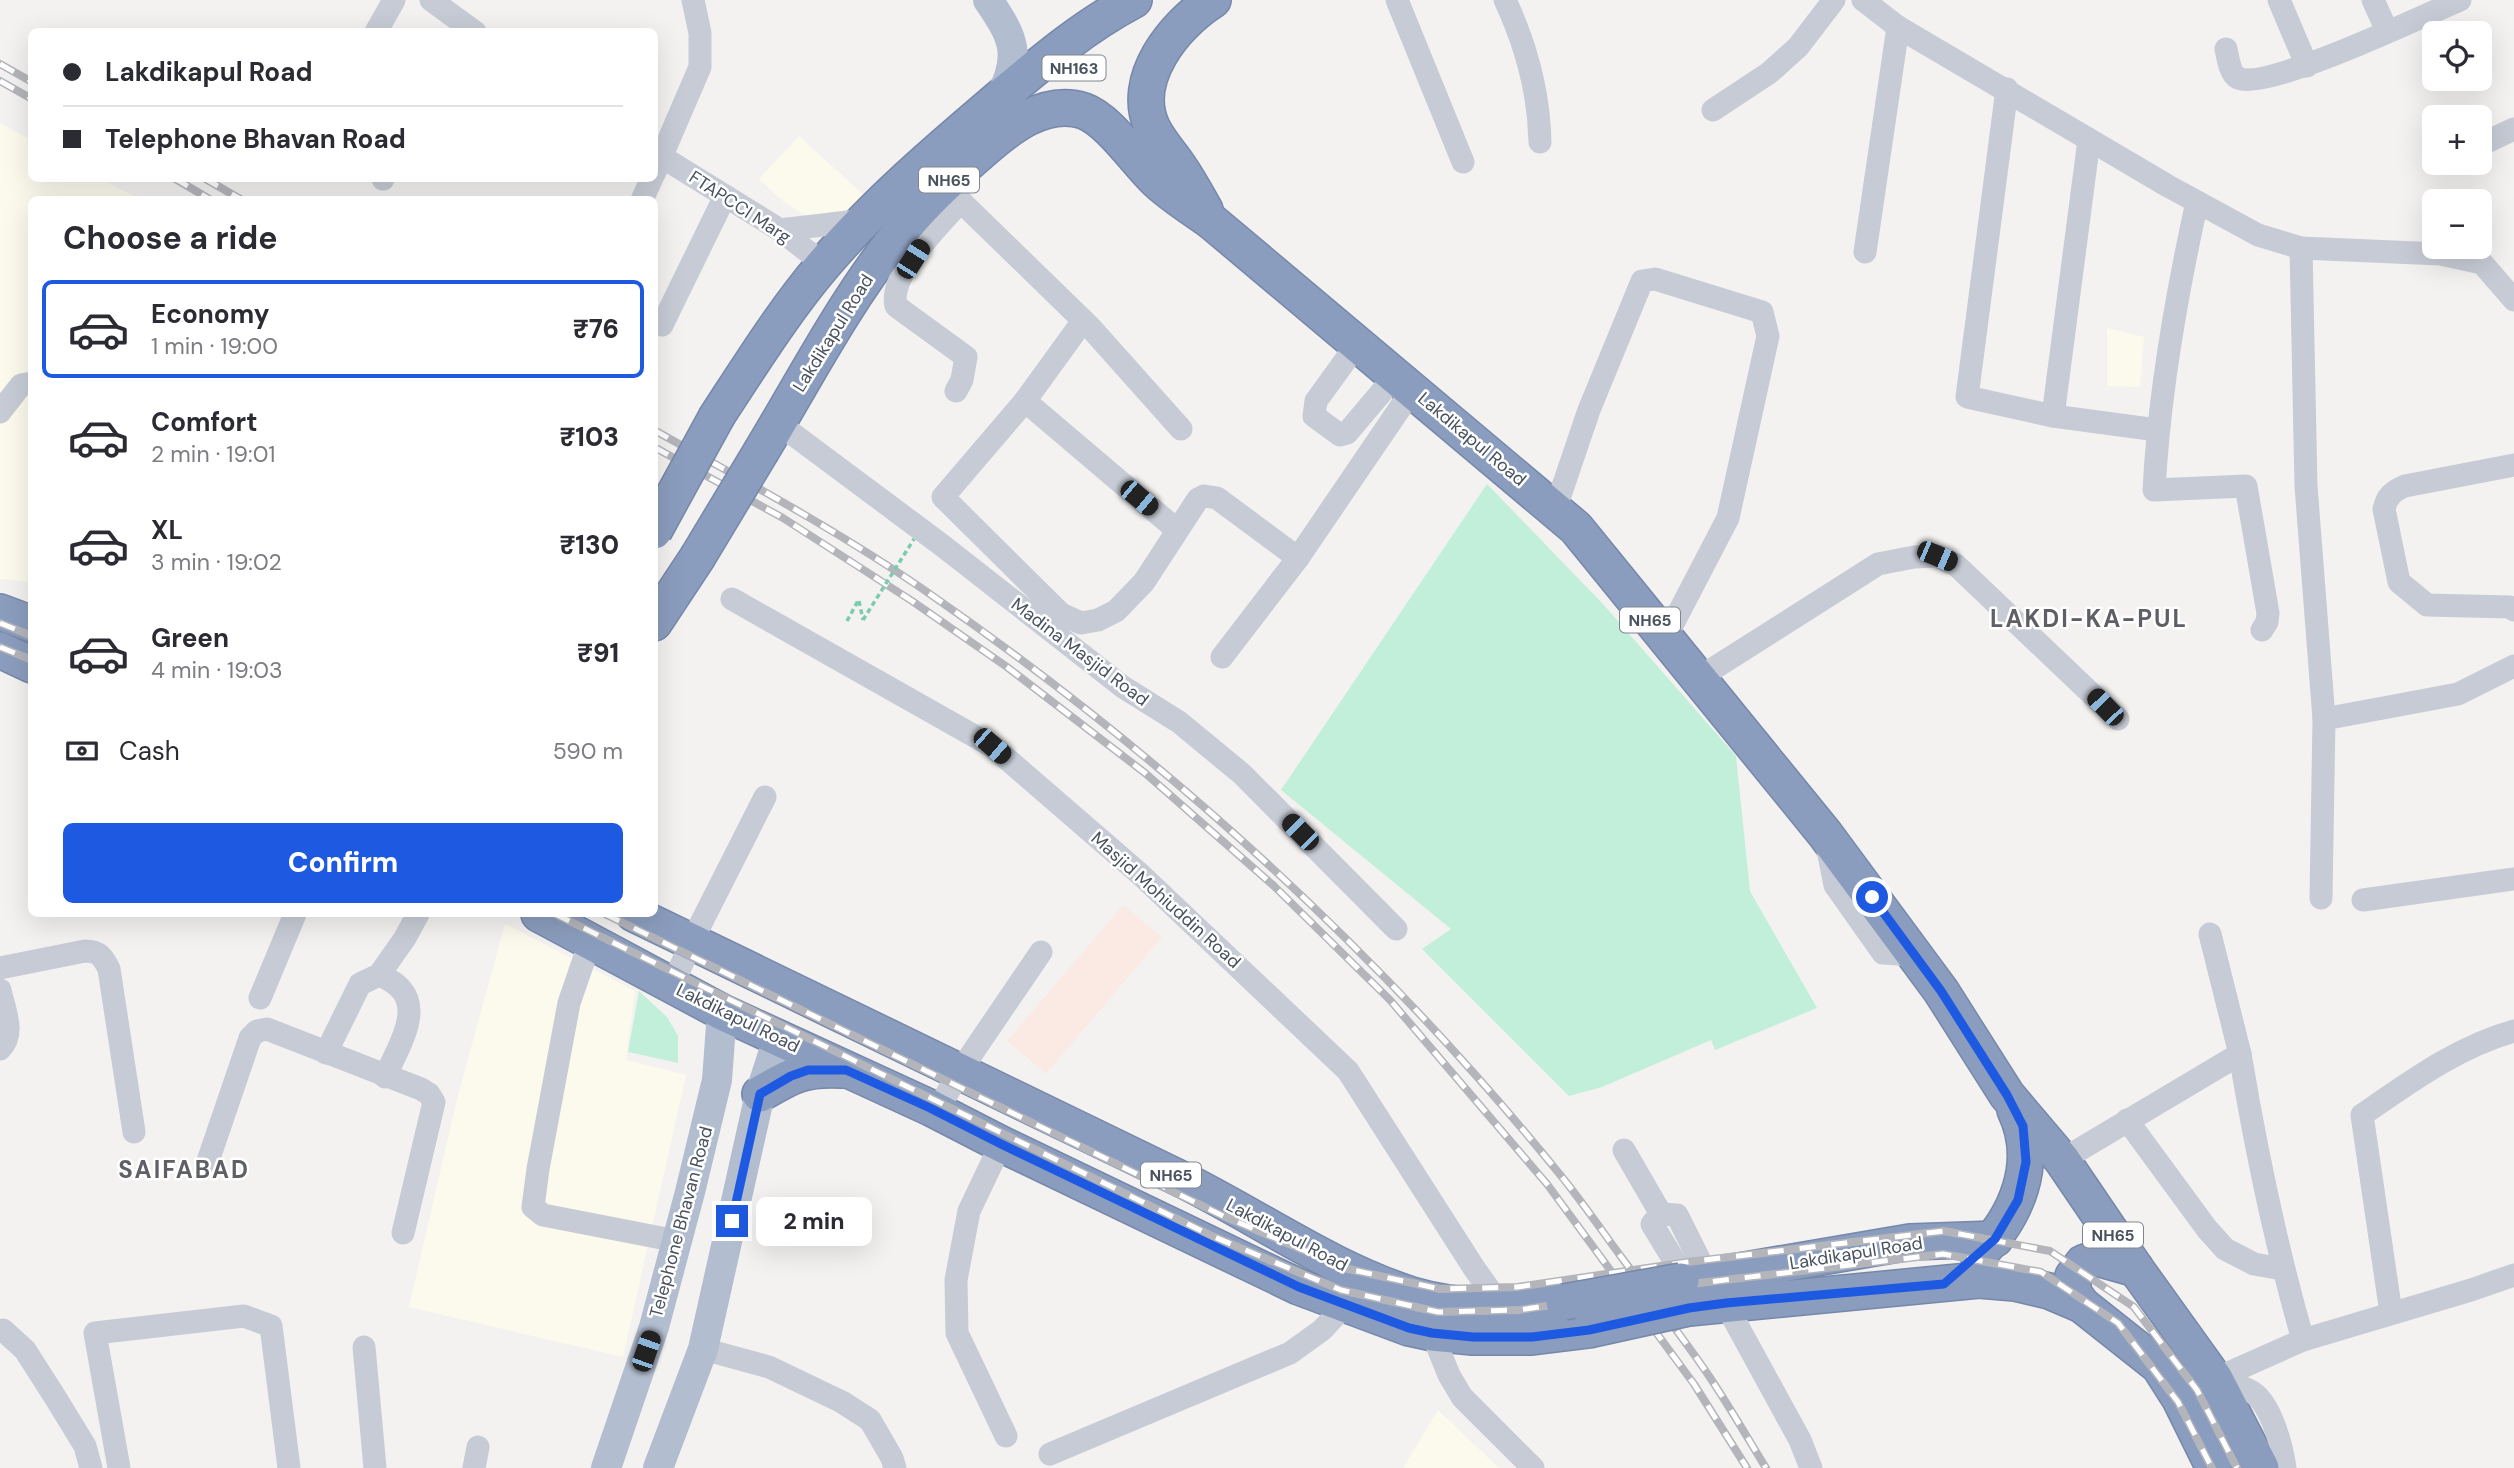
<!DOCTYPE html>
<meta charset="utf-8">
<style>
:root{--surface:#fff;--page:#f2f2f3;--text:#2b2b33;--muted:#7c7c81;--line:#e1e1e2;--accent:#1e59e1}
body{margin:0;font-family:"DM Sans",sans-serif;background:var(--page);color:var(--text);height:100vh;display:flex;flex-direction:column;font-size:26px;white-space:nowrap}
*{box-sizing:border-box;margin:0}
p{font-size:23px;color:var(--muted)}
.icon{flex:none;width:38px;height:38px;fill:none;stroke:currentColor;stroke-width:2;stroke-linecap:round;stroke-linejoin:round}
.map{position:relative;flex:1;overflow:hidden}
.drawer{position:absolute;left:28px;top:196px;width:630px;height:721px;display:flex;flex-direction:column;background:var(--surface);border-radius:10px;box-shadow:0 7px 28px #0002}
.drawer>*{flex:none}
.guide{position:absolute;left:28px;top:28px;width:630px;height:154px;border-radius:10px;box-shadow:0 7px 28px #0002;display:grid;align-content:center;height:154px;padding:0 35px;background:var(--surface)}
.tools{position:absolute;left:2422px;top:21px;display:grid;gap:14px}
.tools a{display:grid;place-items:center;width:70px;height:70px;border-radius:10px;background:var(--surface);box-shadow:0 7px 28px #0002;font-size:35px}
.end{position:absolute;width:32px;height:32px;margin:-16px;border:9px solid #1e59e1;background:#fff;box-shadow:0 0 0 4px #fff}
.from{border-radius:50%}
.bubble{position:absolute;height:49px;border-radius:10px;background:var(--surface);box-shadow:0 7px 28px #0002;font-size:23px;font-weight:800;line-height:49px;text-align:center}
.car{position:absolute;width:21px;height:42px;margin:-21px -10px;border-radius:9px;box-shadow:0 0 5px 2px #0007;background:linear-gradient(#222 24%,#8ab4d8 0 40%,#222 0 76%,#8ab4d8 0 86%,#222 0)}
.guide b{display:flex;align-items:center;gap:24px;height:66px;font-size:26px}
.guide b+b{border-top:2px solid var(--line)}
.guide i{width:18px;height:18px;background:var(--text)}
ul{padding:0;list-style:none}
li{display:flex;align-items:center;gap:21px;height:98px;margin:0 14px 10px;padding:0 21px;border:4px solid transparent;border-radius:10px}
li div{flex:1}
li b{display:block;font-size:26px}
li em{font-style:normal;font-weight:800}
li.active{border-color:var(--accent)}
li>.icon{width:63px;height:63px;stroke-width:1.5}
h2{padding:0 35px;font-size:32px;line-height:84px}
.pay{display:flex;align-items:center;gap:18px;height:77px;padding:0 35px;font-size:26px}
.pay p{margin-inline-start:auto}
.primary-button{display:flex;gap:14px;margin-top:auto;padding:14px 35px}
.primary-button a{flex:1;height:80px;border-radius:10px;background:var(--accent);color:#fff;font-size:28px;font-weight:800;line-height:80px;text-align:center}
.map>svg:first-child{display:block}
.commercial{fill:#fcfaed}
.medical{fill:#fbe9e4}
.green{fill:#c2efd9}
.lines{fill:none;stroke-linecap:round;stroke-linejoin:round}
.highway-casing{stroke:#7688aa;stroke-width:38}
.path{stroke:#7accaf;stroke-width:3.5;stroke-dasharray:5 3.5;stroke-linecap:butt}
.minor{stroke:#c6cbd5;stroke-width:23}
.major{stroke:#b2bdcf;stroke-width:30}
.highway{stroke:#8b9dbe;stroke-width:35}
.rail-casing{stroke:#b4b5bb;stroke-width:8}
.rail{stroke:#fff;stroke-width:5;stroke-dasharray:16;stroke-linecap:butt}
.highway-bridge-casing{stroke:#7688aa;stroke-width:38;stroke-linecap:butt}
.path-bridge{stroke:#7accaf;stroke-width:3.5;stroke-dasharray:5 3.5;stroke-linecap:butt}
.highway-bridge{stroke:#8b9dbe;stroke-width:35}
.route{stroke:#1e59e1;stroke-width:9}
.labels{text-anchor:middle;stroke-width:5;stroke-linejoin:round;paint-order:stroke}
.shield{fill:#fff;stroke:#80868e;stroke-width:2}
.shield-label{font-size:16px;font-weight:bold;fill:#49525e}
.street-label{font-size:18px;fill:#49525e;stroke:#fff}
.district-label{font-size:24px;font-weight:bold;letter-spacing:2px;fill:#5e6066;stroke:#fff}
</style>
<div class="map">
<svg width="2514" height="1468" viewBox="0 0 2514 1468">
<rect width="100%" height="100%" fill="#f3f2f1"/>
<!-- commercial -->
<g class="commercial">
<polygon points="0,123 31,140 32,178 101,179 140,199 32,200 31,582 0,579"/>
<polygon points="799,136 864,195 839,223 810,218 784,202 759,179"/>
<polygon points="2107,328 2144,337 2140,387 2107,386"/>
<polygon points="505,924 635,991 626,1060 686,1075 623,1357 409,1307 457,1099"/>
<polygon points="1438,1410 1499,1468 1403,1468"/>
</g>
<!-- medical -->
<polygon class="medical" points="1123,905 1162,937 1046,1074 1007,1041"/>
<!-- green -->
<g class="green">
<polygon points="1487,484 1603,604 1736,756 1750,891 1817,1008 1715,1050 1711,1040 1602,1087 1569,1096 1422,949 1451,929 1281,790"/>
<polygon points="639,991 667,1017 678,1036 678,1063 628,1052"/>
</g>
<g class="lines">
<defs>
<g id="highway">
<path d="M1205,210C1197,196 1189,181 1180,168C1171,154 1159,142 1152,127C1130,79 1174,25 1213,0"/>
<path d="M717,416C751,364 784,311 824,264C876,203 937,151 997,100C1041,63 1083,27 1134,0"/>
<path d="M762,450C806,377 845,301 898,235C922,204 951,178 981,152C1008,128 1045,98 1084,111C1109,120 1137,162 1157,181C1173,196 1194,209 1212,222L1576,528L1825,834L1941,991L2007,1095L2062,1160L2136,1269L2215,1379L2261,1468"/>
<polyline points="0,612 32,624"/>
<polyline points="654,623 697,558"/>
<polyline points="0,650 32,665"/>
<polyline points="539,914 722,1012 931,1108 1001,1144 1299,1287 1409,1328 1432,1333 1473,1337 1532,1337 1589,1330"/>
<path d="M634,914C817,1001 999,1090 1181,1179C1258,1217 1330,1269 1412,1295C1459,1309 1516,1309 1564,1302"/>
<path d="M760,1094C792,1075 804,1068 842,1070"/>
<path d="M1978,1255C2017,1217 2040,1162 2015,1110"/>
<polyline points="1681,1281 1910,1242 1995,1239"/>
<polyline points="2082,1305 2073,1292 2073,1276 2083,1263 2097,1258 2136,1269"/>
<polyline points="1689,1308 1979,1280 2015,1283 2049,1291 2082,1305 2159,1366 2180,1399 2214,1468"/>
</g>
</defs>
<!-- highway casing -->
<use href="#highway" class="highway-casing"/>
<!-- path -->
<g class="path">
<polyline points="859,601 863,620"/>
<polyline points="847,621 859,599"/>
</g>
<!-- minor -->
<g class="minor">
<polyline points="431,0 475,32"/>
<polyline points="1397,0 1463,162"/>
<path d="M1505,0C1526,45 1539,93 1540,142"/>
<polyline points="1863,0 1898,27 2168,186 2258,235 2301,248 2440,254 2482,263 2514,300"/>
<polyline points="2279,0 2307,66"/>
<polyline points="2373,0 2387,31"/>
<polyline points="376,32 394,0"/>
<path d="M2226,49C2228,58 2230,74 2238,78C2267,91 2425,15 2460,0"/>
<polyline points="2007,89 1967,397 2053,416 2157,430"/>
<polyline points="1713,110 1769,73 1798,47 1834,0"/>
<polyline points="2480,145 2514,129"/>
<polyline points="654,152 780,230 824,264"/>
<polyline points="654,174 700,67 700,33 693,0"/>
<polyline points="383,179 383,178"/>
<polyline points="944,185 1090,327 1181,429"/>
<polyline points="642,200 652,178"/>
<path d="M2197,202C2176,297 2159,393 2154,490L2246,486L2268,613L2267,622L2262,630"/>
<polyline points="780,230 865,220"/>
<polyline points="2301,248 2306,486 2324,719 2321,898"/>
<polyline points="1865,252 1898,27"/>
<polyline points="1083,321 1025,401 943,497 1061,614 1081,623 1098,620 1116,611 1144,582 1198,499 1204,496 1217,498 1298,558"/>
<polyline points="662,325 725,196"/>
<polyline points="1358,343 1316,401 1314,416 1340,435 1347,433 1396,375"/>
<path d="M956,391L962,380L966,357L896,306C888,275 941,223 961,201"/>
<polyline points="1025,401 1177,530"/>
<polyline points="0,412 21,385 32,383"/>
<polyline points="2053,416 2089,140"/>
<polyline points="778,423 943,546 1123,687 1179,722 1242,774 1396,929"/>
<path d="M2514,465L2405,486C2393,491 2387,496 2384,509L2399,582L2427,605L2510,607L2514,610"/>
<polyline points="1555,510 1589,410 1642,281 1655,279 1762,312 1768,336 1728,518 1665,639"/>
<polyline points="732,599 992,746 1140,874 1348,1071 1474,1268 1501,1306 1500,1316"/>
<polyline points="1222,657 1298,558 1413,389"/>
<polyline points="1697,679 1878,564 1914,557 1937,556 1956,565 2118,719"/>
<polyline points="2324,719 2458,694 2514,666"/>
<polyline points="1827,845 1835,885 1883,953 1914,955"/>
<polyline points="2363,900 2514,879"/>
<polyline points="2210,934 2240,1054"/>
<polyline points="590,942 569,1003 538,1169 533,1207 543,1215 677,1241"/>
<path d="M0,968L85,951C99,951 103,957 109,969L134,1132"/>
<path d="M379,975C432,996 402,1039 385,1077"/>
<polyline points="672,986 692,941 765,797"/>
<path d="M0,990C4,1009 16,1034 0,1049"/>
<polyline points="260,998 295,914"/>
<polyline points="326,1053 360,984 379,975 405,938 418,914"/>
<polyline points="937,1111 960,1071 1041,952"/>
<polyline points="2127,1120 2207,1229 2225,1249 2254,1264 2282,1269"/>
<polyline points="1001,1144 969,1211 956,1280 957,1333 1006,1436"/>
<polyline points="1624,1150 1661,1214"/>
<path d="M2062,1160L2240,1054C2256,1150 2276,1246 2303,1340"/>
<polyline points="208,1161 250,1038 257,1031 267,1029 421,1089 429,1094 434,1102 403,1233"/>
<polyline points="1661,1214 1677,1215 1708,1277"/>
<polyline points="1661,1214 1652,1224 1686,1280"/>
<polyline points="1725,1303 1800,1440 1811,1468"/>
<path d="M2391,1313L2362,1115C2410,1082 2457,1047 2514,1031"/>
<polyline points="0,1331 3,1330 25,1350 55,1397 85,1446 91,1468"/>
<polyline points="1432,1333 1449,1375 1462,1397 1533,1468"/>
<polyline points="364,1347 375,1468"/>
<polyline points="703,1349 769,1367 842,1402 870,1420 892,1458 895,1468"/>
<polyline points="2215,1379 2303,1340 2471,1290 2514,1275"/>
<path d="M2215,1379C2227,1382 2241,1385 2252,1392C2271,1404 2282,1446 2285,1468"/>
<polyline points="1050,1454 1290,1353 1322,1330 1346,1304"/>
<polyline points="119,1468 95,1333 244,1316 271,1326 289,1468"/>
<polyline points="474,1468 478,1447"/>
</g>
<!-- major -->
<g class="major">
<path d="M988,0C1014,38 1022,55 1000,98"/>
<polyline points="606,1468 654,1327 690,1192 717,1080 722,1012"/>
<polyline points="658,1468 703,1349 760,1094 778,1039"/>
</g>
<!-- highway -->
<use href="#highway" class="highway"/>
<defs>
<g id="rail">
<polyline points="0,64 32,82"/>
<polyline points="0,81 32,99"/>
<polyline points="174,178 211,200"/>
<polyline points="204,178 242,200"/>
<path d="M654,430C747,482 840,532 927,592C1164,756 1381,953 1562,1177C1583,1203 1602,1231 1622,1258C1651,1297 1682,1336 1709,1376C1729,1406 1747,1437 1766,1468"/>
<polyline points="654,447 783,518 912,601 1007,667 1145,773 1274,886 1390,1000 1547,1184 1694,1384 1747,1468"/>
<polyline points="0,623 32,636"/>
<polyline points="0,647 32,660"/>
<polyline points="555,914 1212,1236 1341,1290 1438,1312 1519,1310 1691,1284 1943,1254 2041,1272 2118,1323 2178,1402 2212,1468"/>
<polyline points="605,914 1221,1215 1348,1269 1440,1289 1517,1287 1688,1262 1944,1231 2050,1251 2134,1307 2197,1390 2237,1468"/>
</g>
</defs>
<!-- rail casing -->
<use href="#rail" class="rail-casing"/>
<!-- rail -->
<use href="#rail" class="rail"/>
<defs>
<g id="highway-bridge">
<polyline points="654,531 717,416"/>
<polyline points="697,558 762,450"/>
<polyline points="1564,1302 1681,1281"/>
<polyline points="1589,1330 1689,1308"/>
</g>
</defs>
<!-- highway-bridge casing -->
<use href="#highway-bridge" class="highway-bridge-casing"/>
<!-- path-bridge -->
<polyline class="path-bridge" points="863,620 914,539"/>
<!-- highway-bridge -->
<use href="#highway-bridge" class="highway-bridge"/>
</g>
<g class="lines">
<!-- route -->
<polyline class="route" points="732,1221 760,1094 791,1076 808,1070 846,1070 930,1108 1001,1144 1299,1287 1409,1328 1432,1333 1473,1337 1532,1337 1589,1330 1689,1308 1726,1303 1944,1284 1995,1239 2018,1200 2026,1162 2023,1126 2007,1095 1941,991 1872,897"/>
</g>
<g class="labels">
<!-- shield labels -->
<g class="shield">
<rect x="1042.5" y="55.5" width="63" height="25" rx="5"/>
<rect x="919" y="167.5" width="60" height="25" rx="5"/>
<rect x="1620" y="607.5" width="60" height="25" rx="5"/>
<rect x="1141" y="1162.5" width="60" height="25" rx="5"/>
<rect x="2083" y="1222.5" width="60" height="25" rx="5"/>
</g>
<g class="shield-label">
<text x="1074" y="74">NH163</text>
<text x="949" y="186">NH65</text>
<text x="1650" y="626">NH65</text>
<text x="1171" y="1181">NH65</text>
<text x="2113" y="1241">NH65</text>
</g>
<!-- street labels -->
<g class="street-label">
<text transform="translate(740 207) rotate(33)" y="6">FTAPCCI Marg</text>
<text transform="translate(833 333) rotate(-58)" y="6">Lakdikapul Road</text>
<text transform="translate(1472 439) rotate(40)" y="6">Lakdikapul Road</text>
<text transform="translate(1080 652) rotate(37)" y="6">Madina Masjid Road</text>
<text transform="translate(1166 900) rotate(42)" y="6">Masjid Mohiuddin Road</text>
<text transform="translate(738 1018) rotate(26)" y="6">Lakdikapul Road</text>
<text transform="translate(681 1222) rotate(-75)" y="6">Telephone Bhavan Road</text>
<text transform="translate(1287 1235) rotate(28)" y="6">Lakdikapul Road</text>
<text transform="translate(1856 1253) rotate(-9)" y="6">Lakdikapul Road</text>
</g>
<!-- district labels -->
<g class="district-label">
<text x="2089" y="627">LAKDI-KA-PUL</text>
<text x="184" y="1178">SAIFABAD</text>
</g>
</g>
</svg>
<div class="tools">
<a><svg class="icon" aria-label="locate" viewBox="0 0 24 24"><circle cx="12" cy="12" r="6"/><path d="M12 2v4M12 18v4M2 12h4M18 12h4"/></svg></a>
<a>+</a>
<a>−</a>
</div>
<i class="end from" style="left:1872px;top:897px"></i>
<i class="end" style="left:732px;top:1221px"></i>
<div class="bubble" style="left:756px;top:1197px;width:116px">2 min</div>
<i class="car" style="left:913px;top:259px;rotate:32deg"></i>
<i class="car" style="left:1139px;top:498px;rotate:130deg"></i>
<i class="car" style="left:1937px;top:556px;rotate:113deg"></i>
<i class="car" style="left:2105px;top:707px;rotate:316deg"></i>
<i class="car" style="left:992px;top:746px;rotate:131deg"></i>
<i class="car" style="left:1300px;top:832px;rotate:315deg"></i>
<i class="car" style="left:646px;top:1351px;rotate:19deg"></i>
<div class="guide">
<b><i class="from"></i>Lakdikapul Road</b>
<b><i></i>Telephone Bhavan Road</b>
</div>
<section class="drawer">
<h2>Choose a ride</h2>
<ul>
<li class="active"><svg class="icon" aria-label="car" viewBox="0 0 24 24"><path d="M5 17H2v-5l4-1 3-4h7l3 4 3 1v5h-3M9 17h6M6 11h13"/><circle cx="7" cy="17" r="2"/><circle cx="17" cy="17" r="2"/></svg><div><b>Economy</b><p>1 min · 19:00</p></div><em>₹76</em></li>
<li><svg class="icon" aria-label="car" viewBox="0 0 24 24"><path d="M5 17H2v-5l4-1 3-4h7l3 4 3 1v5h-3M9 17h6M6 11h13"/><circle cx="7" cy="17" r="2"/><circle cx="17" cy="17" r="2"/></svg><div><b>Comfort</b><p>2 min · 19:01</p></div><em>₹103</em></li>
<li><svg class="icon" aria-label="car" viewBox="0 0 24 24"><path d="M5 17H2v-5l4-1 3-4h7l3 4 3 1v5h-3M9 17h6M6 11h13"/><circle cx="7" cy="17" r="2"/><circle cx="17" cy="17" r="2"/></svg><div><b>XL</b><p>3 min · 19:02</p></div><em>₹130</em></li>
<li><svg class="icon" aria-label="car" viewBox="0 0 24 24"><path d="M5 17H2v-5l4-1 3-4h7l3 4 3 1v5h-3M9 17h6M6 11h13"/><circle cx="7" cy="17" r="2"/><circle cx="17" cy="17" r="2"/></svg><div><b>Green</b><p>4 min · 19:03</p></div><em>₹91</em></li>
</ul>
<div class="pay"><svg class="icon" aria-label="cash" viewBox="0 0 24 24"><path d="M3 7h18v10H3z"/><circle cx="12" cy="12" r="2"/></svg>Cash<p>590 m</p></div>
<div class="primary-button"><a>Confirm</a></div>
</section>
</div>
